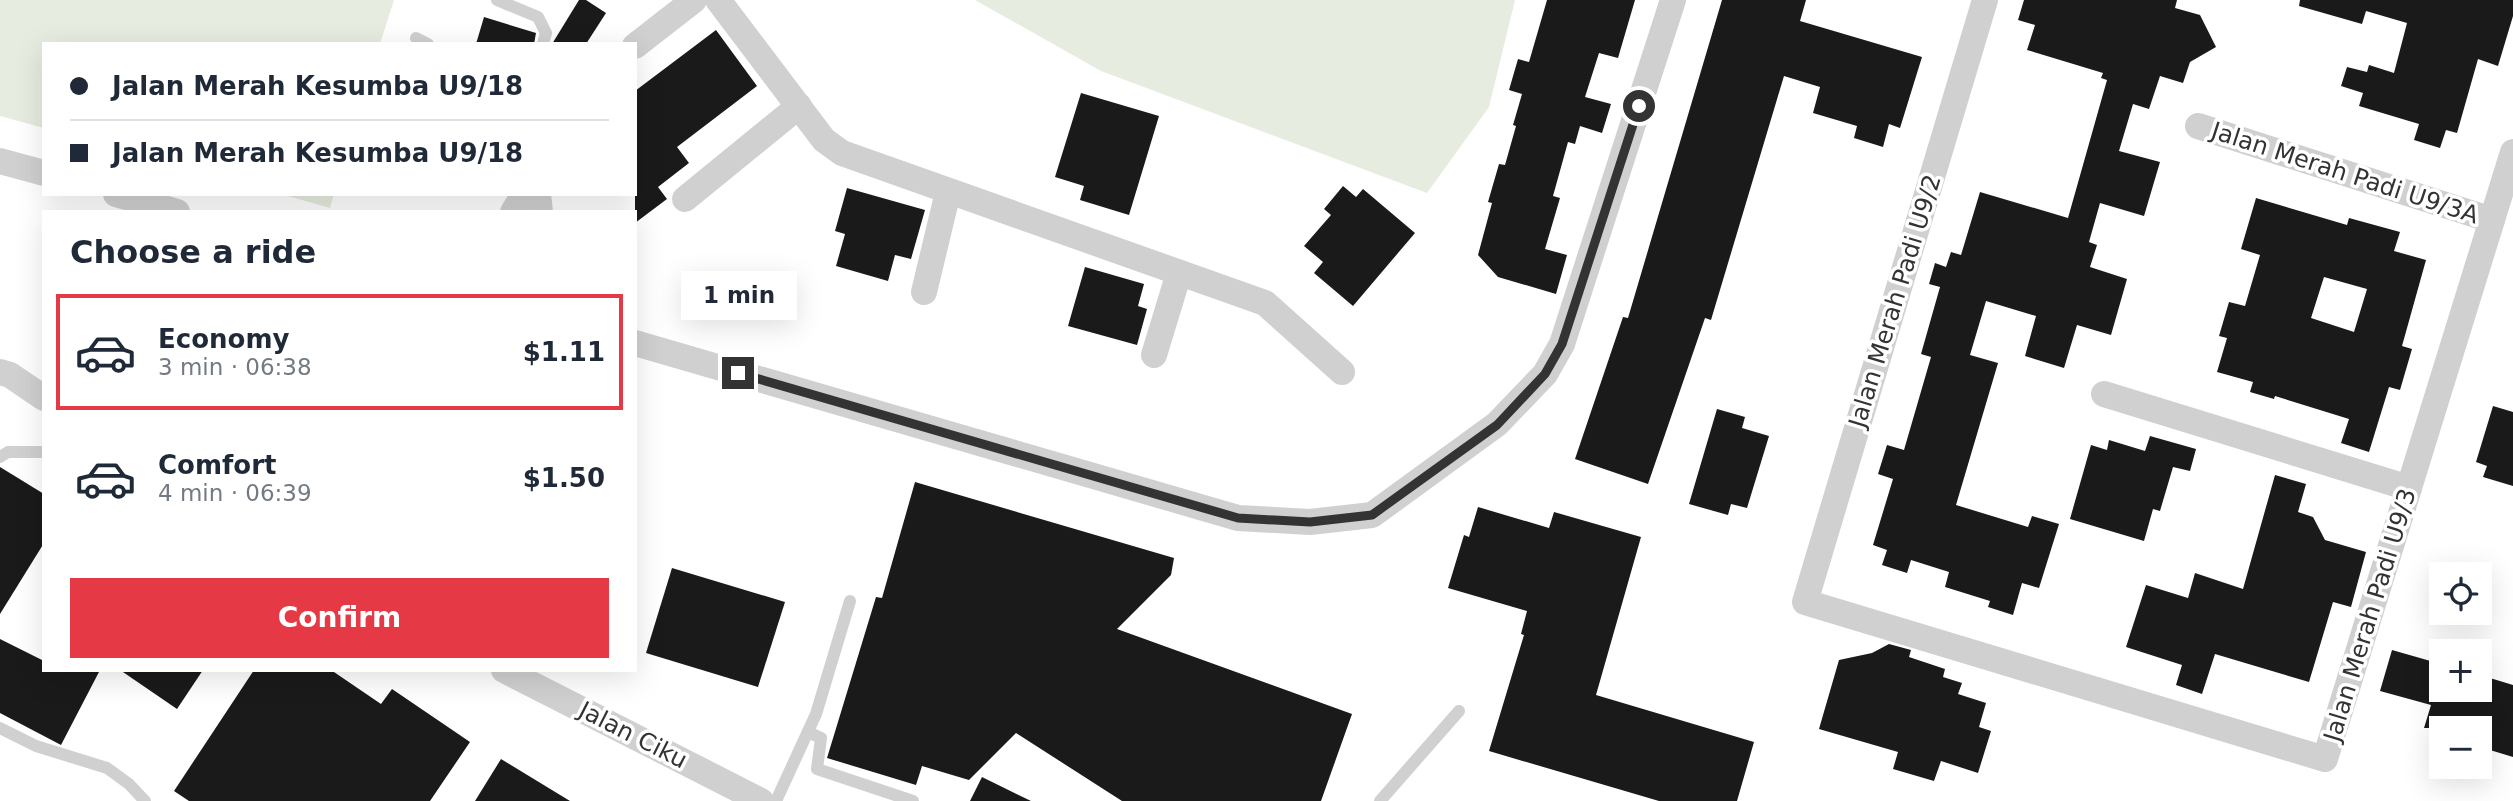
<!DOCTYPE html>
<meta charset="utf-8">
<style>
:root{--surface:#fff;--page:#f6f6f7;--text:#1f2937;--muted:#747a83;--line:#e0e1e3;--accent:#e63946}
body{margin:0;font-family:"DejaVu Sans",sans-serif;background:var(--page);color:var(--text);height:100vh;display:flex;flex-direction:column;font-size:26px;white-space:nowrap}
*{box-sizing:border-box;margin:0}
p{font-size:23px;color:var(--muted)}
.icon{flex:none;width:38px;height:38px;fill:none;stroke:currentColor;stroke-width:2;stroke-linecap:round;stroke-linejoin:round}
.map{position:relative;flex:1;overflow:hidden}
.details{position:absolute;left:42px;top:210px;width:595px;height:462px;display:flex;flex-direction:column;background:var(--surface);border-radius:0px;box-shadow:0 7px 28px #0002}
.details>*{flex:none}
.banner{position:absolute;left:42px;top:42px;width:595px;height:154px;border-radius:0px;box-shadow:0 7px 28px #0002;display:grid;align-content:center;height:154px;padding:0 28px;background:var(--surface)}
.buttons{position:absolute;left:2429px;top:562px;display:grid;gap:14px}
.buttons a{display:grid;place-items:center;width:63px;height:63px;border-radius:0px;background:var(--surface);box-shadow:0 7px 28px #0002;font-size:35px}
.end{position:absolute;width:32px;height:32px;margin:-16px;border:9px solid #333;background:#fff;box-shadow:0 0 0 4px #fff}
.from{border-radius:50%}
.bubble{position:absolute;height:49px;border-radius:0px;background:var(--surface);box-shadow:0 7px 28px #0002;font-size:23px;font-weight:700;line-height:49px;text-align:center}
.banner b{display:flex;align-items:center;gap:24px;height:66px;font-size:26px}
.banner b+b{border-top:2px solid var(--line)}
.banner i{width:18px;height:18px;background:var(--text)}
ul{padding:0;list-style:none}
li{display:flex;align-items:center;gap:21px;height:116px;margin:0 14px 10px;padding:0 14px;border:4px solid transparent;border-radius:0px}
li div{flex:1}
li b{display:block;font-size:26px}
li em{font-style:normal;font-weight:700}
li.current{border-color:var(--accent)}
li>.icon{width:63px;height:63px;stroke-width:1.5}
h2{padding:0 28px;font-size:32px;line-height:84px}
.cta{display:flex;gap:14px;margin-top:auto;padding:14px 28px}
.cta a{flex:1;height:80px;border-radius:0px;background:var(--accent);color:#fff;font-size:28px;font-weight:700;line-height:80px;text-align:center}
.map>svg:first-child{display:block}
.green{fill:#e6ecdf}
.building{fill:#1a1a1a;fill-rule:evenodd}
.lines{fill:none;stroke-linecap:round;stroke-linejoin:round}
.lane{stroke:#d0d0d0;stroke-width:12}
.street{stroke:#d0d0d0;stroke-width:26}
.route{stroke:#333;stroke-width:9}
.labels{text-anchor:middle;stroke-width:7;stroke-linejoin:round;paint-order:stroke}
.street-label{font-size:24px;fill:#333;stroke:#fff}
</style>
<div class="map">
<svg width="2513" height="801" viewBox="0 0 2513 801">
<rect width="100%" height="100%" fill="#fff"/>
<!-- green -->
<g class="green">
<polygon points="0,0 394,0 380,44 44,44 44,128 0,116"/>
<polygon points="975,0 1515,0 1489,107 1427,193 1101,71"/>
<polygon points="281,194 334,194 330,208"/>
</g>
<!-- building -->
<g class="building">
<polygon points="579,0 586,0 606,13 586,44 552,44"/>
<polygon points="1547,0 1635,0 1618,58 1599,53 1585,97 1611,104 1602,133 1580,126 1575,144 1568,142 1553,196 1560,198 1545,249 1567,255 1556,294 1498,277 1478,255 1492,203 1488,202 1499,164 1505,165 1516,126 1513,125 1522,94 1509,90 1518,59 1529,62"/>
<polygon points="1722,0 1806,0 1800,21 1922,57 1900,128 1889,124 1883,147 1854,138 1857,126 1813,113 1820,87 1784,76 1711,320 1705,318 1648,484 1575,459 1623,317 1628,318"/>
<polygon points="2024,0 2177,0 2175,8 2200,15 2216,47 2190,62 2183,83 2160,76 2149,109 2133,104 2119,151 2160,162 2144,216 2100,203 2089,242 2097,245 2090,267 2127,279 2111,335 2077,325 2064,368 2025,356 2036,316 1986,301 1970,355 1998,363 1956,505 2028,527 2032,516 2059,524 2039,588 2022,583 2013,615 1988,607 1990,601 1945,587 1949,572 1911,560 1907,573 1882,565 1887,550 1873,545 1893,479 1878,474 1887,445 1904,450 1931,357 1921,354 1940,287 1929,284 1935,263 1946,267 1951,252 1961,255 1980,192 2068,218 2107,80 2101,78 2103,73 2027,50 2035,25 2018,20"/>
<polygon points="2300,0 2513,0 2513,16 2498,66 2478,59 2457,133 2446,130 2440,148 2414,140 2419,124 2359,106 2363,93 2341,86 2347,67 2367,72 2369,65 2394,73 2407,23 2366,11 2362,24 2299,6"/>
<polygon points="484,17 536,33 534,44 476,44"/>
<polygon points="716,30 757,86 677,147 689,163 658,187 667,199 635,223 635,91"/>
<polygon points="1081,93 1159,116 1129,215 1080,200 1084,186 1055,177"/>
<polygon points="1343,186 1356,197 1363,189 1415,233 1353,306 1314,273 1323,262 1304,246 1331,215 1324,209"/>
<polygon points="847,188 925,210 911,259 895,255 888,281 836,266 845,234 835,231"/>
<path d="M2256,198L2347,225L2349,218L2400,232L2394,251L2426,260L2402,346L2412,349L2400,390L2389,387L2369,452L2341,443L2349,419L2275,396L2274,399L2250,392L2253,382L2217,372L2227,338L2219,336L2229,302L2245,306L2260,255L2241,249ZM2324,277L2367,289L2354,332L2311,318Z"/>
<polygon points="1085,267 1144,284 1138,306 1147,309 1137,345 1068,326"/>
<polygon points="2493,406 2513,412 2513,486 2483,477 2487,466 2476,462"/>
<polygon points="1717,409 1745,417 1742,428 1769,436 1747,508 1731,504 1728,515 1689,504"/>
<polygon points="2150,436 2196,449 2190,471 2173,467 2160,511 2153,509 2144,541 2070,519 2091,445 2107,450 2109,440 2145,451"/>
<polygon points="0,467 44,494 44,543 0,614"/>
<polygon points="2275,475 2306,484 2298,512 2313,517 2325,540 2366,552 2351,607 2333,602 2309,682 2215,654 2202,694 2176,685 2182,665 2126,647 2146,585 2188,598 2195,573 2243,589"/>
<polygon points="915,482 1174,558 1171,575 1117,629 1352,714 1321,801 1122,801 1016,733 969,780 922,766 916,785 827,758 876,597 882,598"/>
<polygon points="1478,507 1549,528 1554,512 1641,537 1596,695 1754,742 1737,801 1659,801 1489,751 1524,635 1521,634 1527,611 1448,588 1464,535 1469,537"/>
<polygon points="672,568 785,602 758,687 646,653"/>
<polygon points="0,639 44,661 44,670 100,670 61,745 0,713"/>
<polygon points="1889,644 1911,650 1909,657 1945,669 1943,677 1962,683 1958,694 1986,703 1979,727 1991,731 1978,773 1941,761 1934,781 1893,769 1898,752 1819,729 1839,660 1872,653"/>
<polygon points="2392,650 2441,664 2441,690 2480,690 2480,675 2513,685 2513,757 2480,747 2480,728 2424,728 2431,705 2380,691"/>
<polygon points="120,670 203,670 177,709"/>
<polygon points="254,670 331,670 381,704 392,689 470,742 430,801 189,801 174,791"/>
<polygon points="501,759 570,801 475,801"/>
<polygon points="982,777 1031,801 970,801"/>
</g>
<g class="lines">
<!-- lane -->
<g class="lane">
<polyline points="497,0 538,17 546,33 543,44"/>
<polyline points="416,38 428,44"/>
<polyline points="0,457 8,452 44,452"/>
<polyline points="0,728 36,746 107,768 129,784 145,801"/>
<polyline points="808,732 821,738 817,769 913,801"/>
<polyline points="776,801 816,714 850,601"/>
<polyline points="1380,801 1459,711"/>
</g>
<!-- street -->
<g class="street">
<polyline points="718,0 824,140 842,153 1265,303 1342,372"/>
<polyline points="1985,0 1805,602 2325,759 2513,152"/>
<polyline points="635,46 694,0"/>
<polyline points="2198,126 2492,220"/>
<polyline points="0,161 44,173"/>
<polyline points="116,194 177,212"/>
<polyline points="538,194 540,212"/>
<polyline points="685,199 799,106"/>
<polyline points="513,212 524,194"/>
<polyline points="924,292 948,192"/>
<polyline points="635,343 1238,518 1310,522 1372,515 1497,424 1545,374 1562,344 1673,0"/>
<polyline points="1154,355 1179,273"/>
<polyline points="0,372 10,375 44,398"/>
<polyline points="2104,394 2409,488"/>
<polyline points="504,670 761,801"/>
</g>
</g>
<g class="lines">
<!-- route -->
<polyline class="route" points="738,373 1238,518 1310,522 1372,515 1497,425 1545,374 1562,344 1639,106"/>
</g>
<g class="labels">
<!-- street labels -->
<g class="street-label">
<text transform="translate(2345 173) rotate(18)" y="8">Jalan Merah Padi U9/3A</text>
<text transform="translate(1895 301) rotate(-73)" y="8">Jalan Merah Padi U9/2</text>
<text transform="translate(2370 615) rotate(-73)" y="8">Jalan Merah Padi U9/3</text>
<text transform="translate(633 735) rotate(27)" y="8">Jalan Ciku</text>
</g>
</g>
</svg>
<div class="buttons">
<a><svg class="icon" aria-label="locate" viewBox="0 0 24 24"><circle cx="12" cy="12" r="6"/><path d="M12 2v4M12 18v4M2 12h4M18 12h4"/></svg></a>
<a>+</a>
<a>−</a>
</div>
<i class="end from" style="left:1639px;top:106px"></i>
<i class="end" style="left:738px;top:373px"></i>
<div class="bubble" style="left:681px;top:271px;width:116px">1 min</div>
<div class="banner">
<b><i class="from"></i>Jalan Merah Kesumba U9/18</b>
<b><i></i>Jalan Merah Kesumba U9/18</b>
</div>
<section class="details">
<h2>Choose a ride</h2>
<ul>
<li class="current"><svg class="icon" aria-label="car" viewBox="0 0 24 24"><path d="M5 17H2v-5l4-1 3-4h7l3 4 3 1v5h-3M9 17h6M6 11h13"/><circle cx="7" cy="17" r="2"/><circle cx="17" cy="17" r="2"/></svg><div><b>Economy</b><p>3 min · 06:38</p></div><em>$1.11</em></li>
<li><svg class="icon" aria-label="car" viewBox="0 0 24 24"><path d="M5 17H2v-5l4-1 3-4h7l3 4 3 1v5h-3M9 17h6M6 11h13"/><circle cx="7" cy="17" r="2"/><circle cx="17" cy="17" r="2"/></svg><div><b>Comfort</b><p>4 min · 06:39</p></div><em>$1.50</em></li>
</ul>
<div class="cta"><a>Confirm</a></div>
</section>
</div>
